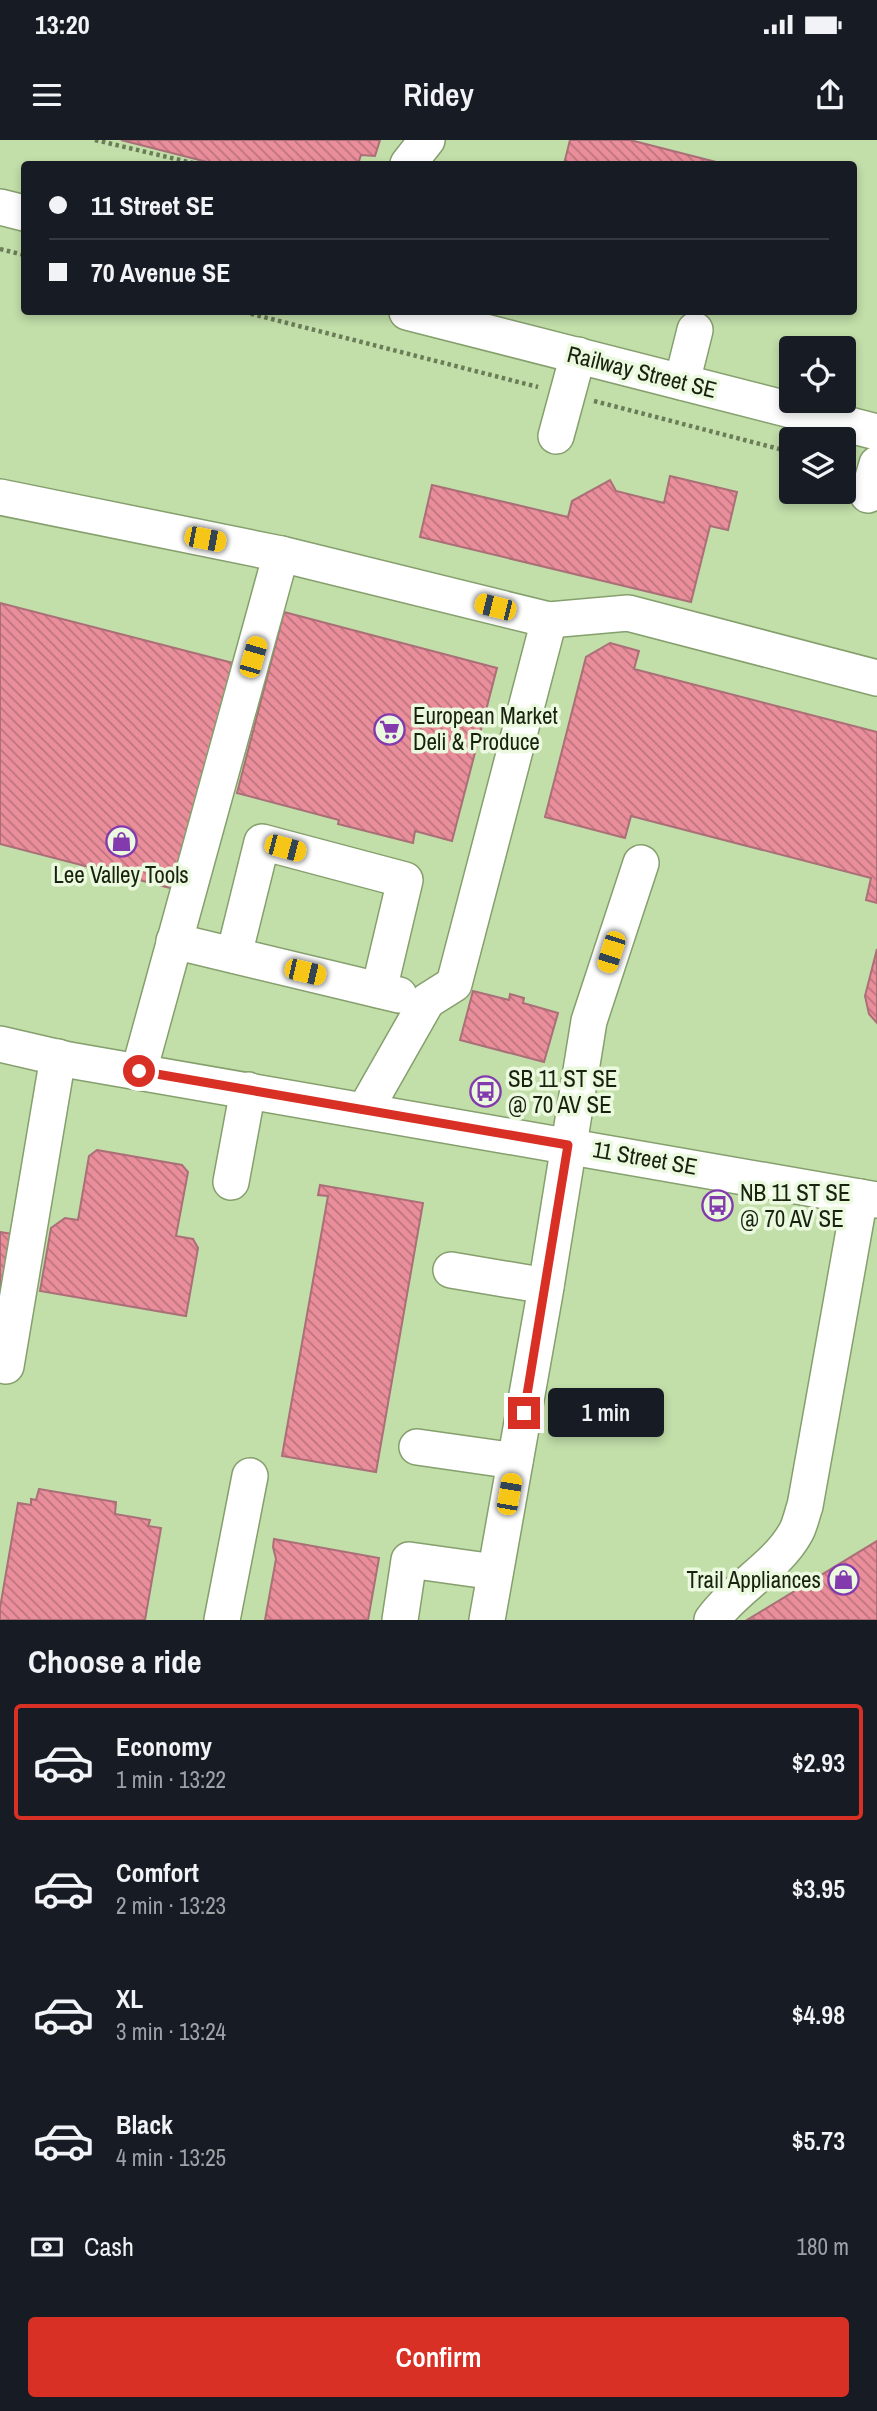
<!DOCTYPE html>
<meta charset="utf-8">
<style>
:root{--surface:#171b24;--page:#20242c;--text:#f1f3f6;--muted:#9ea1a6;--line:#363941;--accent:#d93025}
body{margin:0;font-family:"Archivo Narrow",sans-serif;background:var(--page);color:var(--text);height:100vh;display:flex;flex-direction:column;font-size:26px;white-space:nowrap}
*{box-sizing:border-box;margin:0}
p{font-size:23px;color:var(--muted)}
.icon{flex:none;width:38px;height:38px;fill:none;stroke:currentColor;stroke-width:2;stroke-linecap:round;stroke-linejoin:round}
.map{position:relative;height:1480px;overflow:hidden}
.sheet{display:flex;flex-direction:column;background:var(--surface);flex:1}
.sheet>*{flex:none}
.guide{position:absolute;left:21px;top:21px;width:836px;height:154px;border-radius:7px;box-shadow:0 4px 10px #0003;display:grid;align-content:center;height:154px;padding:0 28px;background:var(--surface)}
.buttons{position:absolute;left:779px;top:196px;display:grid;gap:14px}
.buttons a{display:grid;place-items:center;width:77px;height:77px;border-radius:7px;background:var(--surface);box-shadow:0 4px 10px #0003;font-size:35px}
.end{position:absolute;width:32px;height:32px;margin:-16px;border:9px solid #d93025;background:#fff;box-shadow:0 0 0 4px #fff}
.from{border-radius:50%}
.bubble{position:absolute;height:49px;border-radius:7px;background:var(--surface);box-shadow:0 4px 10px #0003;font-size:23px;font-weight:600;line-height:49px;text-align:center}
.car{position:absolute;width:21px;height:42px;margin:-21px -10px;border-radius:9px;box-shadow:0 0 5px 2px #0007;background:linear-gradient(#f5c518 24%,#345 0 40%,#f5c518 0 76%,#345 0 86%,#f5c518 0)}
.guide b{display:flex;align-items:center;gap:24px;height:66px;font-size:26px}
.guide b+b{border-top:2px solid var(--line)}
.guide i{width:18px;height:18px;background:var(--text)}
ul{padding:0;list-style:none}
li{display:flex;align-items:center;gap:21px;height:116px;margin:0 14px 10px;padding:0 14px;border:4px solid transparent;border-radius:7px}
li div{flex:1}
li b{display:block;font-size:26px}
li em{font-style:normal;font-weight:600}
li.current{border-color:var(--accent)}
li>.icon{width:63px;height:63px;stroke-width:1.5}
h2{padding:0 28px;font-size:32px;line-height:84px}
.pay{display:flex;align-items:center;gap:18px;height:77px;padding:0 28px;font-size:26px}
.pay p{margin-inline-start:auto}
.cta{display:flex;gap:14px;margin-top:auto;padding:14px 28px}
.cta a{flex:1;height:80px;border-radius:7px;background:var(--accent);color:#fff;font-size:28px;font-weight:600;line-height:80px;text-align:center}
.status{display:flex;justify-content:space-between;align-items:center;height:49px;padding:0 35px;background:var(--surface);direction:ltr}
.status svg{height:19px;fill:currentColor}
header{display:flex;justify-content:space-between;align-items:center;height:91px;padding:0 28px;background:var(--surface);font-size:32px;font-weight:600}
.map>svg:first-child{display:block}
.building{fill:url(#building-back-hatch);stroke:#aa6f77;stroke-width:2}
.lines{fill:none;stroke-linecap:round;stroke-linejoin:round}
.minor-casing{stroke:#859f6d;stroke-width:38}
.path{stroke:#6a7c58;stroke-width:4.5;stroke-dasharray:3.5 3.5;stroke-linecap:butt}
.minor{stroke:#fff;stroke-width:35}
.route{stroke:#d93025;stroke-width:9}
.labels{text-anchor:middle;stroke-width:7;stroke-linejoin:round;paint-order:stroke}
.street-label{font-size:23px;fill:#18220e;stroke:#ebf9df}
.poi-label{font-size:23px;fill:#18220e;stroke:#ebf9df;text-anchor:start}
</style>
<div class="status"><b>13:20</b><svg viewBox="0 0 49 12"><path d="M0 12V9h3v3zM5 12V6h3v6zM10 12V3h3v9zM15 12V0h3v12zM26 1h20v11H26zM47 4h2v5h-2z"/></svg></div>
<header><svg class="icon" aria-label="menu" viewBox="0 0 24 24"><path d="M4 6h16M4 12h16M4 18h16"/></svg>Ridey<svg class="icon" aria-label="share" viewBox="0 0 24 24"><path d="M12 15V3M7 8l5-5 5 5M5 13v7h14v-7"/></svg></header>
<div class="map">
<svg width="877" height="1480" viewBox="0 0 877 1480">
<defs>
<pattern id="building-back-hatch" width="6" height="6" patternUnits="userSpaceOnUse" patternTransform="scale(1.75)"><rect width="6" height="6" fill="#ea8e9b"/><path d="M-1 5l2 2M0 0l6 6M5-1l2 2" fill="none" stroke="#bd747d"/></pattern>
</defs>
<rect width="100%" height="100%" fill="#c2dea9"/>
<!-- building -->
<g class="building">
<polygon points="121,0 380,0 375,16 361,15 358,24 215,24"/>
<polygon points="570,0 630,0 724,24 564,24"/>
<polygon points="670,336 737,352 728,390 710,386 691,462 420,397 432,345 568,377 572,361 610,340 616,351 664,363"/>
<polygon points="0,463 233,523 174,749 0,704"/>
<polygon points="284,472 497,528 452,701 415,691 413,703 338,684 339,680 237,653"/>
<polygon points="610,503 639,511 634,529 877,592 877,763 866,760 871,738 631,676 625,698 545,677 586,517"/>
<polygon points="877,809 877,883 869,874 865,856"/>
<polygon points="473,851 509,860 510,854 524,858 523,863 558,873 544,922 460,900"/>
<polygon points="97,1010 182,1025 188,1032 176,1096 193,1099 198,1108 186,1176 40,1151 51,1088 65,1078 78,1080 89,1016"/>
<polygon points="320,1045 423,1063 376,1332 282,1316 328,1056 318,1055"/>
<polygon points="0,1092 13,1094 0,1169"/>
<polygon points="39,1349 116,1362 115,1374 150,1380 148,1386 161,1388 145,1480 0,1480 0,1468 18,1363 31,1365 31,1359 36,1360"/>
<polygon points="274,1399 379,1418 368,1480 265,1480 276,1419 273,1407"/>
<polygon points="877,1401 877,1480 747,1480"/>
</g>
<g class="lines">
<defs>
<g id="minor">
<polyline points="408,24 427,0"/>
<polyline points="0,67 24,73"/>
<polyline points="407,172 877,292"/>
<polyline points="682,242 695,190"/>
<polyline points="556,296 578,215"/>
<polyline points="868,355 877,324"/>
<polyline points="0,357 281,414 549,480 628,473 877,538"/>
<polyline points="174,801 399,855"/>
<polyline points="234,815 262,702 405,740 379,850"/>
<polyline points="0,904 69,920 877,1060"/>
<polyline points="139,931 281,414"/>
<polyline points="365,970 427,861 454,844 549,480"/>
<polyline points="231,1042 248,950"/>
<polyline points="451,1130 546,1146"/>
<polyline points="6,1226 58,917"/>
<polyline points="417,1307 515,1321"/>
<polyline points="222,1480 250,1336"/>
<polyline points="400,1480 409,1420 495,1432"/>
<polyline points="487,1480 545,1153 589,881 641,723"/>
<path d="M712,1480C736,1447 776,1428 796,1392C800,1385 802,1374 805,1366L860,1057"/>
</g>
</defs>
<!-- minor casing -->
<use href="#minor" class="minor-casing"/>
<!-- path -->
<g class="path">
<polyline points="95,0 197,24"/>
<polyline points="0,109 24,115"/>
<polyline points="244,172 538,247"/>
<polyline points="594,261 791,312"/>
</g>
<!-- minor -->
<use href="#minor" class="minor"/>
</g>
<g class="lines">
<!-- route -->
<polyline class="route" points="139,931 568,1005 524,1273"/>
</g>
<!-- icons -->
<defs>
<symbol id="supermarket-ring" viewBox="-11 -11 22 22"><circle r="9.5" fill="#ebf9df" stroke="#833aad" stroke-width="1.5"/><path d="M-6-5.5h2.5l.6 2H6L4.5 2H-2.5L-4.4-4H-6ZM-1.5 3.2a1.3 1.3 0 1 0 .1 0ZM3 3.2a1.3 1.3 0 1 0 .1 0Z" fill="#833aad"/></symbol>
<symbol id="shop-ring" viewBox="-11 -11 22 22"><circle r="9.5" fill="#ebf9df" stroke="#833aad" stroke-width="1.5"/><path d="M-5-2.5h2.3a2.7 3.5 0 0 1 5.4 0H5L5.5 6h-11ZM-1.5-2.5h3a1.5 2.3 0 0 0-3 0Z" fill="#833aad"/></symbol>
<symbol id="bus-ring" viewBox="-11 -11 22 22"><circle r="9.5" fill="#ebf9df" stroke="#833aad" stroke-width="1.5"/><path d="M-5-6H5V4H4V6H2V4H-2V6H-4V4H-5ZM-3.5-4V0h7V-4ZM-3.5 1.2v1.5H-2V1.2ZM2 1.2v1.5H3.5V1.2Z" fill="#833aad"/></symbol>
</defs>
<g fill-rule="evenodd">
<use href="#supermarket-ring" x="372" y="572" width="35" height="35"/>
<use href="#shop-ring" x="104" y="684" width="35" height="35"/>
<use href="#bus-ring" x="468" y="934" width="35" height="35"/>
<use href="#bus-ring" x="700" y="1048" width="35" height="35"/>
<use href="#shop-ring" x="826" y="1422" width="35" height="35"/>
</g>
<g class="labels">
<!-- street labels -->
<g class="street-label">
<text transform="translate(642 232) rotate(14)" y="8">Railway Street SE</text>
<text transform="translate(645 1018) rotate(10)" y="8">11 Street SE</text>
</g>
<!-- poi labels -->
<g class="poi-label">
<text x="413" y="584">European Market<tspan x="413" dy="26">Deli &amp; Produce</tspan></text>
<text x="121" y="743" text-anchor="middle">Lee Valley Tools</text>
<text x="508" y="947">SB 11 ST SE<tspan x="508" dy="26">@ 70 AV SE</tspan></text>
<text x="740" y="1061">NB 11 ST SE<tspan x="740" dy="26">@ 70 AV SE</tspan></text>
<text x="821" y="1448" text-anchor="end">Trail Appliances</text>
</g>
</g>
</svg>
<div class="buttons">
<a><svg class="icon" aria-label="locate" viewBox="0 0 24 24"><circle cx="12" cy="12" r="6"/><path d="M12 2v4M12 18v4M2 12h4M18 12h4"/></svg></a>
<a><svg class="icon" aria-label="layers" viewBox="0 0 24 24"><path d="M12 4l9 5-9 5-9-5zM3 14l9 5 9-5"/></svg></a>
</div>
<i class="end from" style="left:139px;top:931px"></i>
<i class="end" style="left:524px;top:1273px"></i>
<div class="bubble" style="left:548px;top:1248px;width:116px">1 min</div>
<i class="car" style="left:205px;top:399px;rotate:101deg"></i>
<i class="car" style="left:495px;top:467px;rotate:284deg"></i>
<i class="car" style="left:253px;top:517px;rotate:16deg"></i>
<i class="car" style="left:285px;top:708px;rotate:105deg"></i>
<i class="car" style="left:611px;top:812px;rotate:198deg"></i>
<i class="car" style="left:305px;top:832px;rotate:103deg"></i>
<i class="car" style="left:509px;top:1354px;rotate:10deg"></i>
<div class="guide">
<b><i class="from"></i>11 Street SE</b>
<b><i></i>70 Avenue SE</b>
</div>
</div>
<section class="sheet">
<h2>Choose a ride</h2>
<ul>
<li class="current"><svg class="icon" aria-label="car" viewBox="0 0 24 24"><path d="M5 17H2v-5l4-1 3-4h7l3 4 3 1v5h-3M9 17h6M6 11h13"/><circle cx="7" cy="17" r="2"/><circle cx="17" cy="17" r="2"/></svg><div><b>Economy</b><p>1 min · 13:22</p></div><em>$2.93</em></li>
<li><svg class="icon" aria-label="car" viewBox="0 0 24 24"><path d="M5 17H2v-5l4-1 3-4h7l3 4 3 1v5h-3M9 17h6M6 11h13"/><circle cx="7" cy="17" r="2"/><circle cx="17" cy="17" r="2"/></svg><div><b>Comfort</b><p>2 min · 13:23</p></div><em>$3.95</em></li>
<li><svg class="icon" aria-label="car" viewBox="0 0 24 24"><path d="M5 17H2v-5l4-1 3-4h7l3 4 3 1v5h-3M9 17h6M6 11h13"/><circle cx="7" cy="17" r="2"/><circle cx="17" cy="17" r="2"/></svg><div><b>XL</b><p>3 min · 13:24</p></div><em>$4.98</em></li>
<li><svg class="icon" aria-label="car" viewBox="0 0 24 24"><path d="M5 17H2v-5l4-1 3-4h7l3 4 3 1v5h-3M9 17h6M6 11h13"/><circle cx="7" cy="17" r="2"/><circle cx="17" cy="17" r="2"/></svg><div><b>Black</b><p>4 min · 13:25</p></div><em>$5.73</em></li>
</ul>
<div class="pay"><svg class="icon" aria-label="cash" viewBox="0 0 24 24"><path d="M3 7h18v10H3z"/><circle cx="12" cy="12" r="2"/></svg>Cash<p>180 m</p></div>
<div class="cta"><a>Confirm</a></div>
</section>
